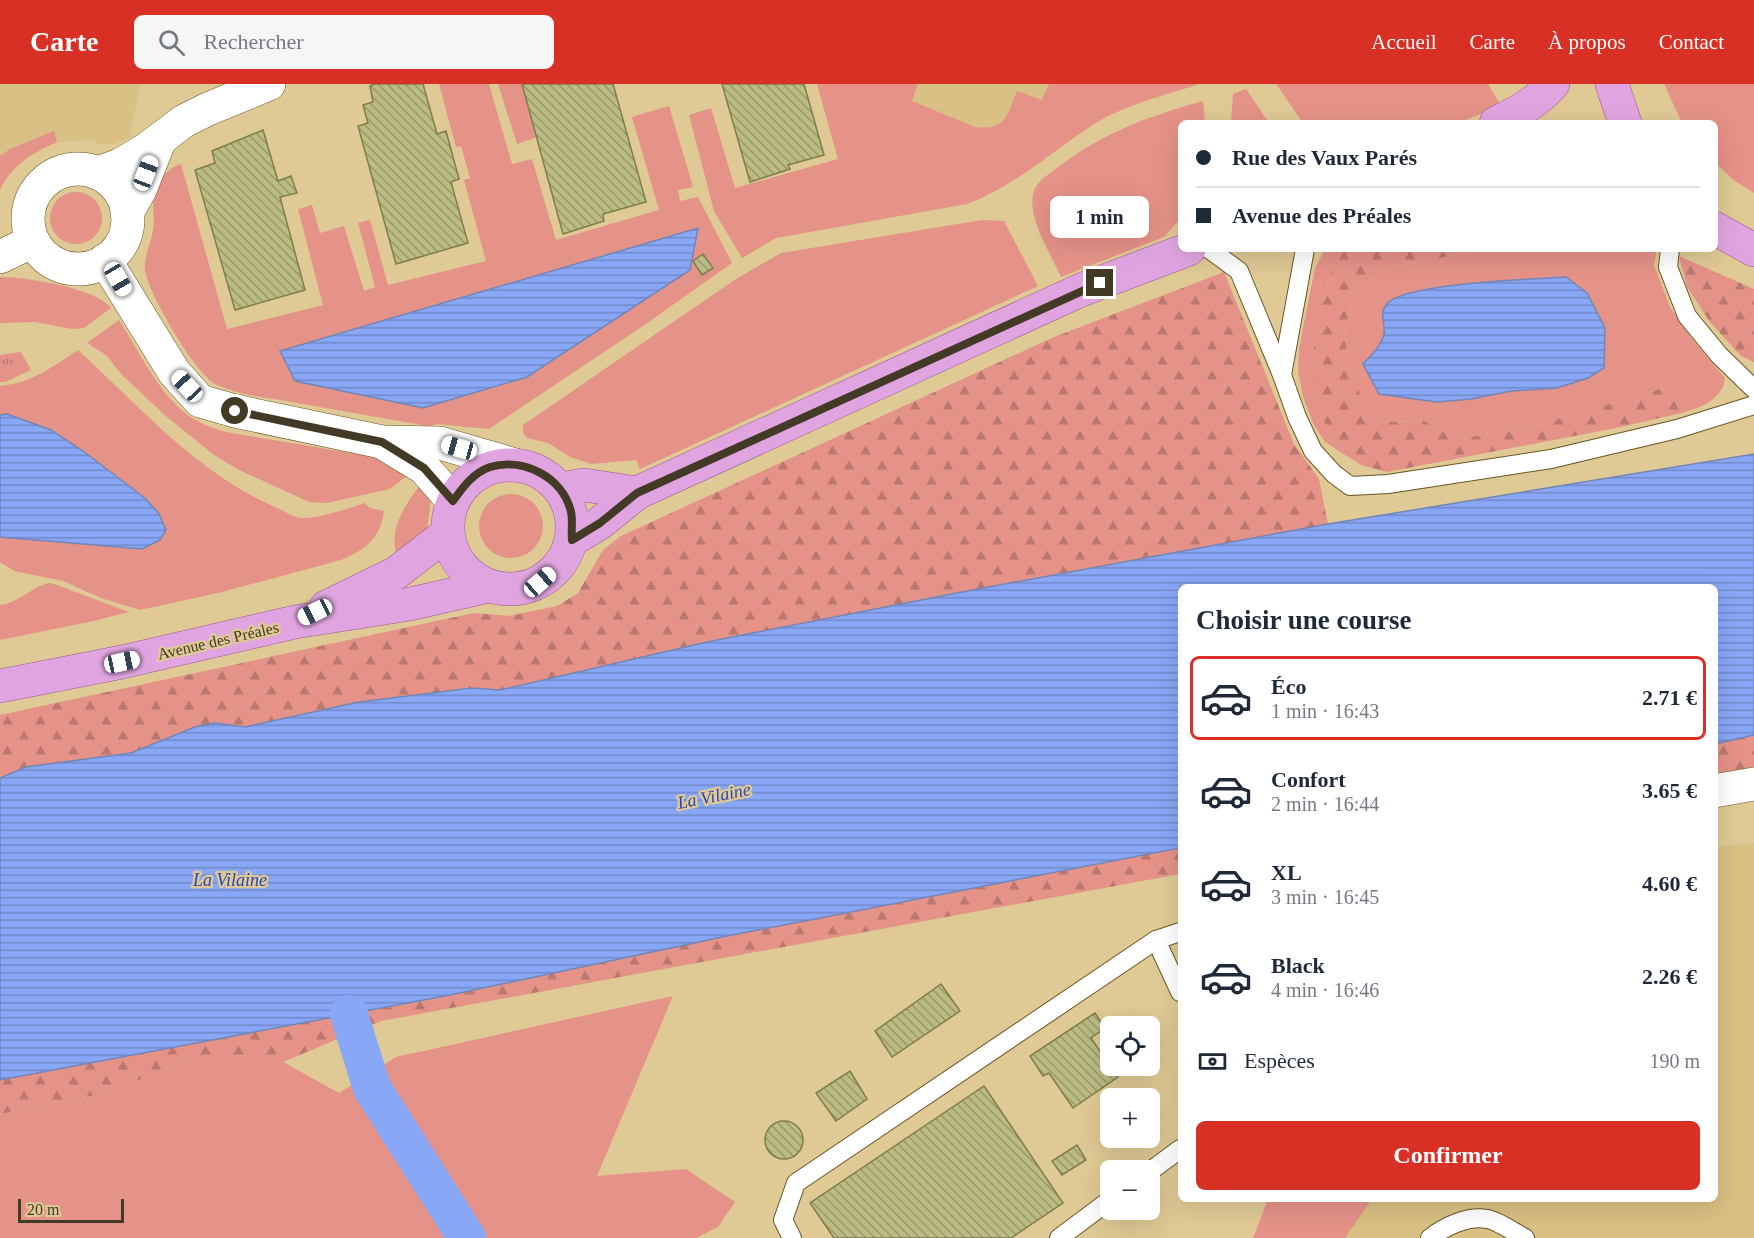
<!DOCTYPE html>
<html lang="fr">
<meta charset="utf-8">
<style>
:root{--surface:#fff;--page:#f6f6f7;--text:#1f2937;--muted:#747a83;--line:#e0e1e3;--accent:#d93025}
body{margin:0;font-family:Georgia,serif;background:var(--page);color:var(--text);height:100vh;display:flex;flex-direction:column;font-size:22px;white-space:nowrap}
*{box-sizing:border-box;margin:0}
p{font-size:20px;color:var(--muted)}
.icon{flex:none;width:33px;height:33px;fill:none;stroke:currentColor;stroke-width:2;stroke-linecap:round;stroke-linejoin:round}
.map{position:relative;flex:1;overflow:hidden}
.side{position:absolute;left:1178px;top:500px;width:540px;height:618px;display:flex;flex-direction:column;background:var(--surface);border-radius:9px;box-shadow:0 6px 24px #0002}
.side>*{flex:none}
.top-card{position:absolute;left:1178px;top:36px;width:540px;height:132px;border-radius:9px;box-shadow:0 6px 24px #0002;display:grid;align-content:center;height:132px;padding:0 18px;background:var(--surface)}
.buttons{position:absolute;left:1100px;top:932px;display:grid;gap:12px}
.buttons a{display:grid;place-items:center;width:60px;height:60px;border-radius:9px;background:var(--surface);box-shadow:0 6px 24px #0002;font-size:30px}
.scale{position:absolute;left:18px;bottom:15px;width:106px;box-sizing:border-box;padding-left:6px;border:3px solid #433a25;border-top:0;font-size:16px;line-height:21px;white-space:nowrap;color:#433a25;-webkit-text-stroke:4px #dfc995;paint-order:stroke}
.end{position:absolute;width:27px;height:27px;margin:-14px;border:8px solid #433a25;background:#fff;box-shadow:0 0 0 3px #fff}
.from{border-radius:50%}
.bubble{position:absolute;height:42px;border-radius:9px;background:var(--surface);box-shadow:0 6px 24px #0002;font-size:20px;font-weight:700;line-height:42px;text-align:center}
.car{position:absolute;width:18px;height:36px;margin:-18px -9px;border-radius:8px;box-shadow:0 0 4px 2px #0007;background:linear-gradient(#fff 24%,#345 0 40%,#fff 0 76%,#345 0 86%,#fff 0)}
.top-card b{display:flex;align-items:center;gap:21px;height:57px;font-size:22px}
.top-card b+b{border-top:2px solid var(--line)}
.top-card i{width:15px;height:15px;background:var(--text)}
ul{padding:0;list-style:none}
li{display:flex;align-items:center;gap:18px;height:84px;margin:0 12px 9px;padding:0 6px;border:3px solid transparent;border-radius:9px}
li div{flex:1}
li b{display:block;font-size:22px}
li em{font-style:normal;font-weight:700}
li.active{border-color:var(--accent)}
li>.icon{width:54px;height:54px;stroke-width:1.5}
h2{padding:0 18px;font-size:27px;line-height:72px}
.pay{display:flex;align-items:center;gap:15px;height:66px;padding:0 18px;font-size:22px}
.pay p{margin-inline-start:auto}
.primary-button{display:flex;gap:12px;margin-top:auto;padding:12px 18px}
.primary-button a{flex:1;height:69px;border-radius:9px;background:var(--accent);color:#fff;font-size:24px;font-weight:700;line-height:69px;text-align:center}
header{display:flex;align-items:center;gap:36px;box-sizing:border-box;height:84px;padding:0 30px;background:var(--accent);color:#fff}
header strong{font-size:28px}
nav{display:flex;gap:33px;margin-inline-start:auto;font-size:21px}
.search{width:420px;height:54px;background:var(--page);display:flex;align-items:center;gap:15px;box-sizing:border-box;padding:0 21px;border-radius:9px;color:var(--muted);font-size:22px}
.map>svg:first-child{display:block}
.built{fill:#d9c084}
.green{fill:#e59288;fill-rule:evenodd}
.forest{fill:url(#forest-firs)}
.park{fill:url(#park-tufts)}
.water{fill:url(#water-rules);stroke:#7386b7;stroke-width:1.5}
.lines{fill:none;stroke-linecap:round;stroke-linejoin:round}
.canal{stroke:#88a7f6;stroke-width:38}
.building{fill:url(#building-back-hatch);stroke:#7f7e4a;stroke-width:1.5}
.service-casing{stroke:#6a5624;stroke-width:20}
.minor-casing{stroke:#6a5624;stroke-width:34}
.primary-casing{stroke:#9c5992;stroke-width:34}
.service{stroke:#fff;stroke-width:18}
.minor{stroke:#fff;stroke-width:33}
.primary{stroke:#e0a5e0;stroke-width:33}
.route{stroke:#433a25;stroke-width:8}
.labels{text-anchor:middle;stroke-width:4.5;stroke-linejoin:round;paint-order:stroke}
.street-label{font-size:16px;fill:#433a25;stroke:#dfc995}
.water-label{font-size:18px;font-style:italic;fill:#2946b7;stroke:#dfc995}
</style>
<header>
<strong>Carte</strong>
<div class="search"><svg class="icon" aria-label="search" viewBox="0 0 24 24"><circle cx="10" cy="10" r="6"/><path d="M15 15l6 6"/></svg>Rechercher</div>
<nav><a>Accueil</a><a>Carte</a><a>À propos</a><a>Contact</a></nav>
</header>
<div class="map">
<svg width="1754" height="1154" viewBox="0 0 1754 1154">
<defs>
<pattern id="forest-firs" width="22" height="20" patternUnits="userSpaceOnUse" patternTransform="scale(1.5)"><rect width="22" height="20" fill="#e59288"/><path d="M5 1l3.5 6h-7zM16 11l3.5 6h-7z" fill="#bb786f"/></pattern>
<pattern id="park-tufts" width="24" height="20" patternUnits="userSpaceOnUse" patternTransform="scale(1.5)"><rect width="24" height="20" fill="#e59288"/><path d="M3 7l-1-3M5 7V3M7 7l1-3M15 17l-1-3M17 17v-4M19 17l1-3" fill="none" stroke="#bb786f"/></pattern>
<pattern id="water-rules" width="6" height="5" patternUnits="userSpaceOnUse" patternTransform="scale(1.5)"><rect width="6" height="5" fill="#88a7f6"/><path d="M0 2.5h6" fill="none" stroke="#7189c7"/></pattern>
<pattern id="building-back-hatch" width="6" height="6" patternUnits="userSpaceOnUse" patternTransform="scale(1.5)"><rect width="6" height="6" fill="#bbbb84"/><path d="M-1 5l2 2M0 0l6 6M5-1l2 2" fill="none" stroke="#9a996c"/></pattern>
</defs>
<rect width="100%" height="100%" fill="#dfc995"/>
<!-- built -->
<g class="built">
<polygon points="0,0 140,0 130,53 114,60 98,60 93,56 57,58 35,68 21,78 4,96 0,106"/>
<polygon points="879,0 1175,0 894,83"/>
<polygon points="1754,759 1754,1154 1345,1154 1372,1115 1714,1114 1715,763"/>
</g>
<!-- green -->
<g class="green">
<path d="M439,0H489L512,80L532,75L556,156L659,126L632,33L669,22L693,103L678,106L680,117L698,113L732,179L643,242L489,345L437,340L428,342C384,334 341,327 297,319C271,314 241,312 217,301C196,292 148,209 145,186C144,171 151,160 153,146C155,136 152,124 154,114C157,99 166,84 181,80L227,245L323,221L298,125L312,121L320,149L344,142L364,207L375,203L358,139L370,136L388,201L486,177L464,96L470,94L461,62L456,63Z"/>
<polygon points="498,0 522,0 537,53 517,60"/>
<path d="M817,0H918L912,17L975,43C1006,47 1007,31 1017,7L1042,16L1049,0H1200C1166,11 1127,20 1096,39C1053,66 1016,102 967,120L776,154L742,174L714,127L689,31L711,24L735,104L838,75Z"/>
<polygon points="1276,0 1488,0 1501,22 1458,39 1303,39"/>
<polygon points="1664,0 1754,0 1754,109 1735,97 1715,79 1714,39 1682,39"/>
<polygon points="1246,5 1269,39 1231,39 1233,10"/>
<path d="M1203,17L1205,39H1180V135L1164,153L1061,193C1051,171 1028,134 1033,111C1035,98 1048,91 1057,84C1102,49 1149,32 1203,17Z"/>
<path d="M54,47L57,58C33,69 11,81 0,106V72L10,65Z"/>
<circle cx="76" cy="134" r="26"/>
<polygon points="982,136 1004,137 1038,202 640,385 636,376 591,380 570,373 548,359 527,354 523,349 523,341 736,195 781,169"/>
<polygon points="1325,165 1346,165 1332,184 1318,235 1313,271 1316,315 1331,356 1361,381 1325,358 1314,341 1303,313 1298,287 1299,265 1315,184"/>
<path d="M1492,165H1657L1654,181L1670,223L1693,256L1725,294C1722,317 1701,323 1682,329L1666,303L1524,345L1456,355L1424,337L1379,338L1362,314L1350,289L1344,247L1357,202L1394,182ZM1566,193L1587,209L1605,244L1588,294L1557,304L1511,307L1471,315L1437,318L1379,310L1363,280C1371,271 1381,262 1384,250C1386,240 1378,230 1387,220C1403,199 1536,195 1566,193Z"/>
<path d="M0,193C25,193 96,204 111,224L84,244L72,245L35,238L0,239Z"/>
<path d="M119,236C139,267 160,313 192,334C203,341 214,344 226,348L386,375L412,388L390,405L327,419L309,418L239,386L214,371L167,333L123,292L106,271L87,259Z"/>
<path d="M78,266C139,322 199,391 277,424C284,427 295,434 302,434C315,435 352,424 364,419L370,424L384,427C380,455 366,465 341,476L222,508L140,526L101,514L63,497L14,487L0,478V302C32,299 52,283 78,266Z"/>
<path d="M421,400L431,414L427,447L398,475C387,447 404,422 421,400Z"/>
<circle cx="511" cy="442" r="32"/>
<path d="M49,499L57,501L129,528L94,537L0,556V521C19,519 31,503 49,499Z"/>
<polygon points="673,912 597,1092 686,1085 735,1118 718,1143 696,1154 0,1154 0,1030 107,1009 180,979 241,971 283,978 339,1009 396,973"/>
<polygon points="1268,1115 1268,1114 1372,1115 1345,1154 1253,1154"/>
</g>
<!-- forest -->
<g class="forest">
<polygon points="1346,165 1492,165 1394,182 1357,202 1344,247 1350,289 1362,314 1379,338 1424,337 1456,355 1524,345 1666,303 1682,329 1616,344 1387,388 1361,381 1331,356 1316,315 1313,271 1318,235 1332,184"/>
<polygon points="1679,172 1754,205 1754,278 1741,272 1710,238 1687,203"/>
<polygon points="1224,188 1294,360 1319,395 1328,440 707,558 500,606 472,604 359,618 245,643 215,639 195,643 131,669 26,683 0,694 0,631 474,529 509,532 557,522 578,509 603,466 621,452 1054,253"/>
<polygon points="1754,651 1754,683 1715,691 1714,660"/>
<polygon points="1180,764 1180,790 381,937 283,978 241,971 180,979 107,1009 0,1030 0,995 450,911 727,852"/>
</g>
<!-- park -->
<polygon class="park" points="21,268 31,286 5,298 0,298 0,271"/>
<!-- water -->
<g class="water">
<polygon points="698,144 690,186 527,293 423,324 295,297 280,267"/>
<path d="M1566,193L1587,209L1605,244L1604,284L1588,294L1557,304L1511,307L1471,315L1437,318L1379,310L1363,280C1371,271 1381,263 1384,250C1386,239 1378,230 1387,220C1403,199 1536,195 1566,193Z"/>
<polygon points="7,330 51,346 83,367 146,415 159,430 166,446 160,456 142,465 0,453 0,331"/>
<polygon points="1754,370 1754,651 1715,660 1714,502 1180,502 1180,764 727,852 450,911 0,996 0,694 26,683 131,669 195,643 215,639 245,643 359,618 472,604 500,606 707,558 962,508 1328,440"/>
</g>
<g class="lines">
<!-- canal -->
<polyline class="canal" points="349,930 372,1004 467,1154"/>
</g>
<!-- building -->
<g class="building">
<polygon points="374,0 423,0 437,50 446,47 459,95 451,98 468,159 396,180 358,42 368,39 363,21 373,18 370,2"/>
<polygon points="522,0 613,0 646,118 603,130 604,137 563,150"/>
<polygon points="722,0 804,0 824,71 788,81 790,85 750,98"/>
<polygon points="263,46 278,97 291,92 297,109 280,113 305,206 235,226 195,86 215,79 212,67"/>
<polygon points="703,170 713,184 702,191 693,177"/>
<polygon points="941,900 960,927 892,973 875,947"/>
<polygon points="1095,929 1105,944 1091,954 1118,993 1073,1024 1049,989 1043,992 1030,972"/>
<polygon points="850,987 867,1015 836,1037 816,1009"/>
<polygon points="984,1002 1063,1119 1011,1154 834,1154 810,1119"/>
<circle cx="784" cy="1056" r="19"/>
<polygon points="1077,1061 1086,1076 1062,1091 1052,1077"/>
</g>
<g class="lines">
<defs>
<g id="service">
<polyline points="1209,165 1239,187 1282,291 1297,333 1313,367 1334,390 1350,402 1388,400 1551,375 1677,345 1754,321"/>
<polyline points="1670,165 1668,183 1687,232 1719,271 1754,305"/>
<polyline points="1282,291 1305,165"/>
<polyline points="1156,856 1180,908"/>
<polyline points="1149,1088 1180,1065"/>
<polyline points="792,1154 783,1136 796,1099 1156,856 1180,848"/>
<polyline points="1059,1154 1110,1116"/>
<path d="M1430,1154C1444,1143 1468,1131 1487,1135C1497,1136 1515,1149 1525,1154"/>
</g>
<g id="minor">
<circle cx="78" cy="135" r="50"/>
<polyline points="98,89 120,81 147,65 184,37 208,25 269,0"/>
<polyline points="127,129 140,106 159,58"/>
<polyline points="0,173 33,157"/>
<polyline points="105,176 174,288 200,317 235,327 382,358 440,359 515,381"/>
<polyline points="383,359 424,384 453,417"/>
<polyline points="1714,707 1754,700"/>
</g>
<g id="primary">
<polyline points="1612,0 1625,39"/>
<path d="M1496,39C1518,29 1537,18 1553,0"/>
<polyline points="1714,144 1754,166"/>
<circle cx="510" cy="443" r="62"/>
<polyline points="560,405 584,401 637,409"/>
<polyline points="572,456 600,439 637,409 1081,206 1189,165"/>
<polyline points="326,523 396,489 448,449"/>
<polyline points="0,602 122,578 295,538 410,520 489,502"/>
</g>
</defs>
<!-- service casing -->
<use href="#service" class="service-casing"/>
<!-- minor casing -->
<use href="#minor" class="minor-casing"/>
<!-- primary casing -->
<use href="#primary" class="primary-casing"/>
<!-- service -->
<use href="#service" class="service"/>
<!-- minor -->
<use href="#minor" class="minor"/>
<!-- primary -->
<use href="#primary" class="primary"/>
</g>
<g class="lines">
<!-- route -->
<path class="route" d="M235,327L382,358L424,384L453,417C463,403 473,389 490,383C523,373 563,393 571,428C573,436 571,447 572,456L600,439L637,409L1100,199"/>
</g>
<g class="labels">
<!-- street labels -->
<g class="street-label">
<text transform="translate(218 556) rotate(-13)" y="6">Avenue des Préales</text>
</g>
<!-- water labels -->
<g class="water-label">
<text transform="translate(714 712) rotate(-11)" y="6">La Vilaine</text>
<text x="230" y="802">La Vilaine</text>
</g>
</g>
</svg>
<div class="buttons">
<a><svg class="icon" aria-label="locate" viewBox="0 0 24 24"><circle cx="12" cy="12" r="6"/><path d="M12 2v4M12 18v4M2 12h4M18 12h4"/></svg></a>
<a>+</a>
<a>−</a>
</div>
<div class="scale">20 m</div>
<i class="end from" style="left:235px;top:327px"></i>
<i class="end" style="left:1100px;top:199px"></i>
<div class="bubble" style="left:1050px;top:112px;width:99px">1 min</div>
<i class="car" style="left:146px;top:89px;rotate:21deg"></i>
<i class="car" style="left:118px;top:195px;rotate:150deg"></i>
<i class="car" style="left:187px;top:302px;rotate:317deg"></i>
<i class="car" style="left:459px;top:364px;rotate:286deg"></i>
<i class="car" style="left:540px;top:498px;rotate:49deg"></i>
<i class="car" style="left:315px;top:528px;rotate:244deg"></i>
<i class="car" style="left:122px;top:578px;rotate:78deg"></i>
<div class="top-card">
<b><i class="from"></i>Rue des Vaux Parés</b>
<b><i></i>Avenue des Préales</b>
</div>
<section class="side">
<h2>Choisir une course</h2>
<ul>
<li class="active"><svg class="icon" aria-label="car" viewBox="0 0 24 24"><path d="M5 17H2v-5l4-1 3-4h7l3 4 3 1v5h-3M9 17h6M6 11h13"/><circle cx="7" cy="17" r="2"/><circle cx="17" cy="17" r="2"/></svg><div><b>Éco</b><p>1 min · 16:43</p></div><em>2.71 €</em></li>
<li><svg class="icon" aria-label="car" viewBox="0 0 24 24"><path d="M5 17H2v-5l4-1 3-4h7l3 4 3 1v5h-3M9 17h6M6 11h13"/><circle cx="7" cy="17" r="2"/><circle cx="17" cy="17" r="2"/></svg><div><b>Confort</b><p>2 min · 16:44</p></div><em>3.65 €</em></li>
<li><svg class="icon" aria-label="car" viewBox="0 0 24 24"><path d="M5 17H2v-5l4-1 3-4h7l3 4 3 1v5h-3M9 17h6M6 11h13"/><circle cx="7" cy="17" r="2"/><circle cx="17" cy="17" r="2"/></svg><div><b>XL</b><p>3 min · 16:45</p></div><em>4.60 €</em></li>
<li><svg class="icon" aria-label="car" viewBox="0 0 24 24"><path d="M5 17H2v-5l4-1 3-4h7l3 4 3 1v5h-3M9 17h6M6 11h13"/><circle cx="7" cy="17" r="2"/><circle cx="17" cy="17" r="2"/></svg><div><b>Black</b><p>4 min · 16:46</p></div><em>2.26 €</em></li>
</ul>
<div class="pay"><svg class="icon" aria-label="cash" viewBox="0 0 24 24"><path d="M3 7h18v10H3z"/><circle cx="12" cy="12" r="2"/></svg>Espèces<p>190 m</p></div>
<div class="primary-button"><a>Confirmer</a></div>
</section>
</div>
